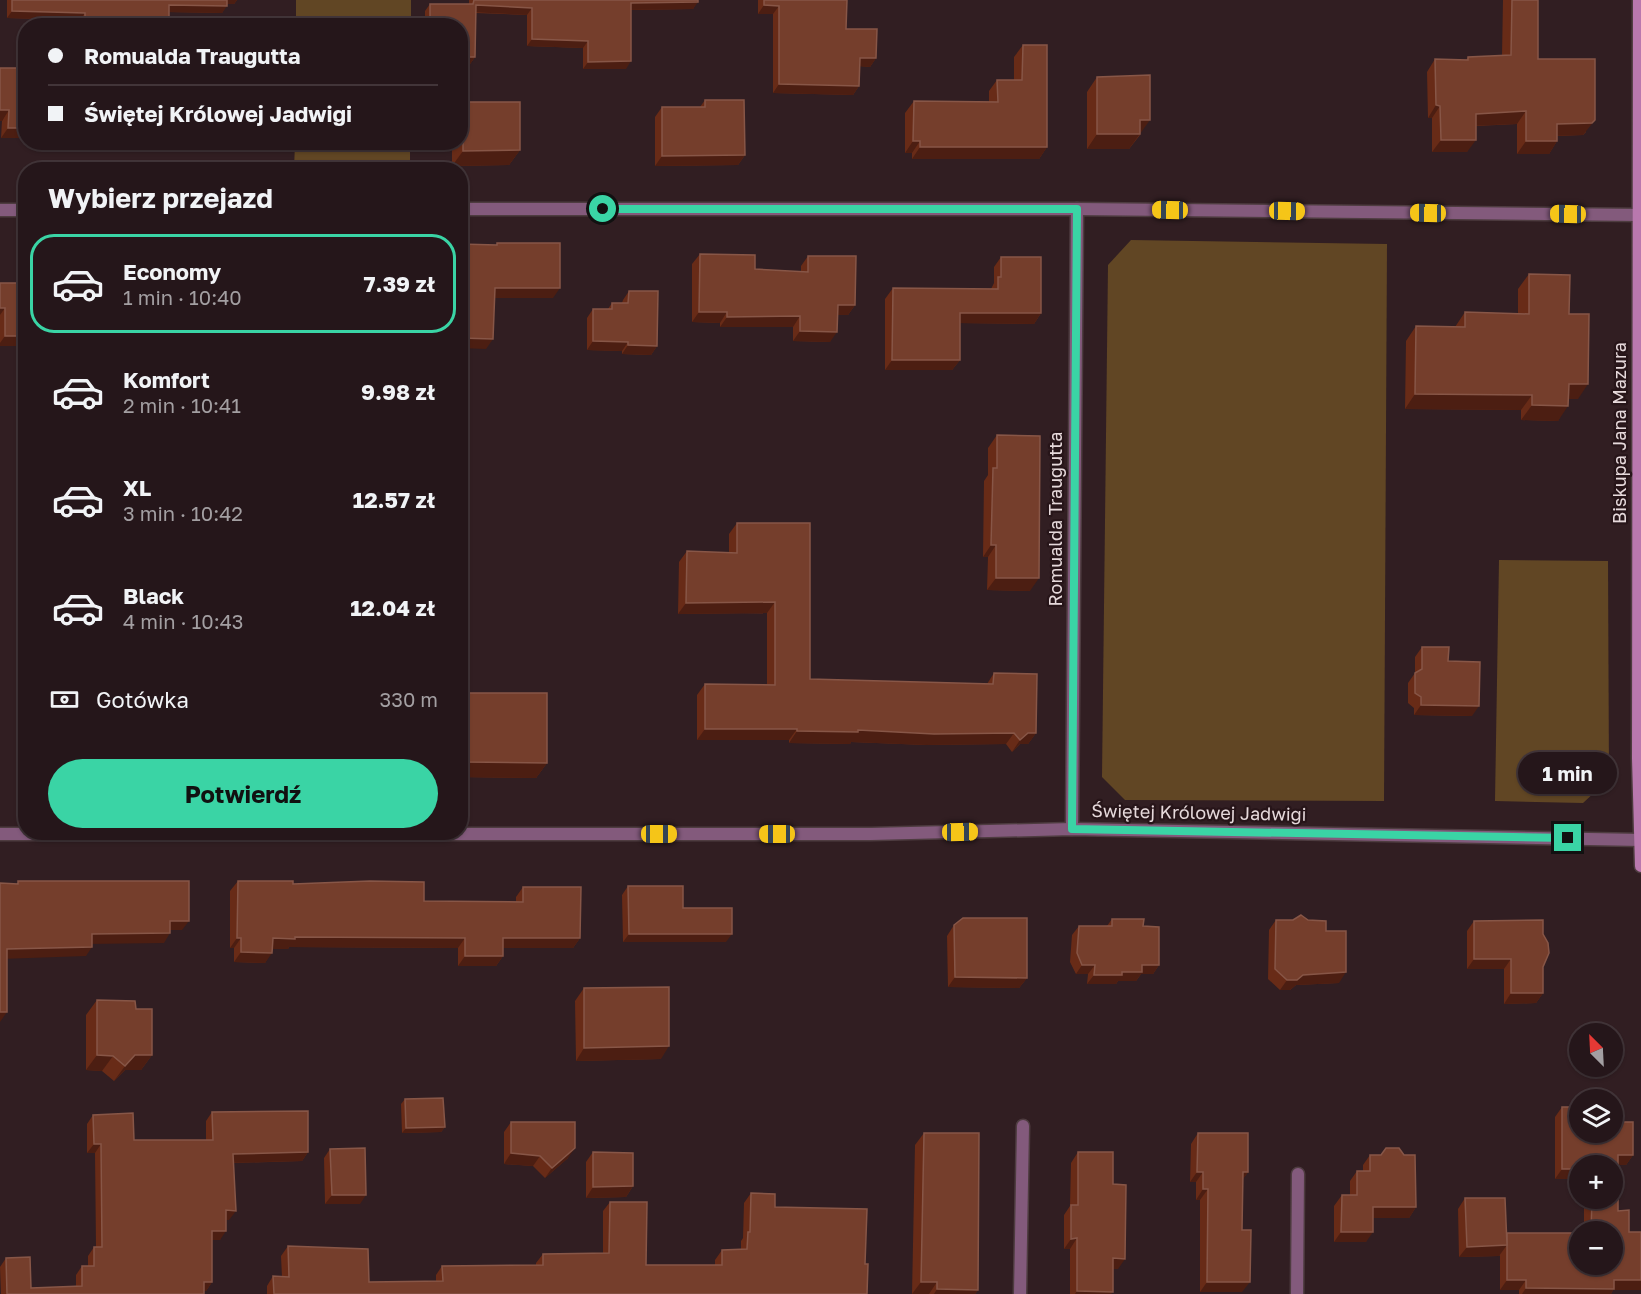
<!DOCTYPE html>
<html lang="pl">
<meta charset="utf-8">
<style>
:root{--surface:#25161a;--page:#312327;--text:#f1f3f6;--muted:#a39fa2;--line:#423539;--accent:#3ad4a5}
body{margin:0;font-family:"Golos Text",sans-serif;background:var(--page);color:var(--text);height:100vh;display:flex;flex-direction:column;font-size:22px;white-space:nowrap}
*{box-sizing:border-box;margin:0}
p{font-size:20px;color:var(--muted)}
.icon{flex:none;width:33px;height:33px;fill:none;stroke:currentColor;stroke-width:2;stroke-linecap:round;stroke-linejoin:round}
.map{position:relative;flex:1;overflow:hidden}
.panel{position:absolute;left:18px;top:162px;width:450px;height:678px;display:flex;flex-direction:column;background:var(--surface);border-radius:24px;box-shadow:0 2px 4px #0004,0 0 0 2px var(--line)}
.panel>*{flex:none}
.hud{position:absolute;left:18px;top:18px;width:450px;height:132px;border-radius:24px;box-shadow:0 2px 4px #0004,0 0 0 2px var(--line);display:grid;align-content:center;height:132px;padding:0 30px;background:var(--surface)}
.needle{width:39px;rotate:336deg}
.fabs{position:absolute;left:1569px;top:1023px;display:grid;gap:12px}
.fabs a{display:grid;place-items:center;width:54px;height:54px;border-radius:50%;background:var(--surface);box-shadow:0 2px 4px #0004,0 0 0 2px var(--line);font-size:30px}
.end{position:absolute;width:27px;height:27px;margin:-14px;border:8px solid #3ad4a5;background:#111;box-shadow:0 0 0 3px #111}
.from{border-radius:50%}
.bubble{position:absolute;height:42px;border-radius:21px;background:var(--surface);box-shadow:0 2px 4px #0004,0 0 0 2px var(--line);font-size:20px;font-weight:700;line-height:42px;text-align:center}
.car{position:absolute;width:18px;height:36px;margin:-18px -9px;border-radius:8px;box-shadow:0 0 4px 2px #0007;background:linear-gradient(#f5c518 24%,#345 0 40%,#f5c518 0 76%,#345 0 86%,#f5c518 0)}
.hud b{display:flex;align-items:center;gap:21px;height:57px;font-size:22px}
.hud b+b{border-top:2px solid var(--line)}
.hud i{width:15px;height:15px;background:var(--text)}
ul{padding:0;list-style:none}
li{display:flex;align-items:center;gap:18px;height:99px;margin:0 12px 9px;padding:0 18px;border:3px solid transparent;border-radius:24px}
li div{flex:1}
li b{display:block;font-size:22px}
li em{font-style:normal;font-weight:700}
li.selected{border-color:var(--accent)}
li>.icon{width:54px;height:54px;stroke-width:1.5}
h2{padding:0 30px;font-size:27px;line-height:72px}
.pay{display:flex;align-items:center;gap:15px;height:66px;padding:0 30px;font-size:22px}
.pay p{margin-inline-start:auto}
.button{display:flex;gap:12px;margin-top:auto;padding:12px 30px}
.button a{flex:1;height:69px;border-radius:36px;background:var(--accent);color:#111;font-size:24px;font-weight:700;line-height:69px;text-align:center}
.map>svg:first-child{display:block}
.green{fill:#614624}
.lines{fill:none;stroke-linecap:round;stroke-linejoin:round}
.lane-casing{stroke:#4e3c40;stroke-width:15}
.street-casing{stroke:#4e3c40;stroke-width:15}
.secondary-casing{stroke:#4e3c40;stroke-width:15}
.lane{stroke:#835a7c;stroke-width:12}
.street{stroke:#835a7c;stroke-width:12}
.secondary{stroke:#b978ae;stroke-width:12}
.wall{fill:#682b17}
.shaded-wall{fill:#4c1e12}
.building{fill:#753e2c;stroke:#875647;stroke-width:1.5}
.route{stroke:#3ad4a5;stroke-width:8}
.labels{text-anchor:middle;stroke-width:4.5;stroke-linejoin:round;paint-order:stroke}
.street-label{font-size:18px;fill:#e6d9db;stroke:#271519}
</style>
<div class="map">
<svg width="1641" height="1294" viewBox="0 0 1641 1294">
<rect width="100%" height="100%" fill="#311e22"/>
<!-- green -->
<g class="green">
<rect x="296" y="0" width="115" height="25"/>
<polygon points="295,143 410,143 410,169 294,169"/>
<polygon points="1131,240 1387,244 1384,801 1125,800 1102,777 1108,265"/>
<polygon points="1499,560 1608,561 1609,779 1583,803 1495,801"/>
</g>
<g class="lines">
<defs>
<g id="lane">
<polyline points="1020,1294 1023,1126"/>
<polyline points="1297,1294 1298,1174"/>
</g>
<g id="street">
<polyline points="460,209 1077,209 1641,215"/>
<polyline points="0,210 26,210"/>
<polyline points="1072,829 1077,209"/>
<polyline points="0,834 871,834 1072,829 1641,840"/>
</g>
<polyline id="secondary" points="1639,0 1638,758 1641,866"/>
</defs>
<!-- lane casing -->
<use href="#lane" class="lane-casing"/>
<!-- street casing -->
<use href="#street" class="street-casing"/>
<!-- secondary casing -->
<use href="#secondary" class="secondary-casing"/>
<!-- lane -->
<use href="#lane" class="lane"/>
<!-- street -->
<use href="#street" class="street"/>
<!-- secondary -->
<use href="#secondary" class="secondary"/>
</g>
<!-- wall -->
<g class="wall">
<polygon points="7,0 237,0 234,4 227,4 222,13 169,12 169,26 80,26 80,20 7,18"/>
<polygon points="469,0 698,0 693,9 631,10 626,69 583,69 583,48 527,46 527,15 476,13 475,57 470,64 460,64 460,26 425,26 425,11 430,4 469,4"/>
<polygon points="758,0 847,0 846,29 876,58 870,67 860,66 859,86 853,95 773,93 773,14 758,14"/>
<polygon points="1503,0 1538,0 1538,59 1586,132 1583,135 1557,136 1557,141 1549,154 1517,154 1517,124 1476,126 1467,152 1432,152 1432,118 1428,118 1427,72 1435,59 1466,60 1468,57 1502,56"/>
<polygon points="1023,45 1047,147 1039,159 912,159 912,153 905,153 905,113 914,101 989,102 989,91 997,80 1014,80 1014,57"/>
<polygon points="26,68 26,138 1,138 2,121"/>
<polygon points="1097,77 1140,135 1129,149 1087,149 1087,92"/>
<polygon points="705,100 745,155 738,165 655,166 655,117 662,107 700,107"/>
<polygon points="463,102 520,150 509,165 452,166 452,142 460,142 460,105"/>
<polygon points="195,142 243,142 238,149 195,149"/>
<polygon points="700,254 755,269 801,272 801,266 808,256 855,305 848,315 837,315 830,342 793,341 793,327 720,327 720,323 692,322 692,264"/>
<polygon points="1001,257 1041,313 1034,324 960,323 960,360 952,370 885,370 885,299 893,288 991,289 994,283 994,267"/>
<polygon points="1529,274 1569,314 1578,399 1569,399 1558,421 1521,420 1521,410 1405,409 1406,341 1416,326 1455,327 1465,312 1518,314 1518,289"/>
<rect x="0" y="283" width="26" height="63"/>
<polygon points="629,291 657,346 651,355 622,354 622,351 587,350 587,318 593,309 608,309 612,303 622,303 623,300"/>
<polygon points="997,435 1030,591 987,590 988,557 983,557 984,481 988,475 988,448"/>
<polygon points="737,523 810,679 987,684 994,673 1036,733 1028,744 1020,744 1012,752 1006,744 926,745 851,742 850,744 789,743 789,740 697,740 697,695 705,684 767,684 767,613 678,614 679,562 687,551 729,553 729,534"/>
<polygon points="1422,647 1448,661 1472,716 1414,715 1414,708 1408,703 1408,683 1415,673 1415,657"/>
<polygon points="468,693 547,763 536,778 460,777 460,704"/>
<polygon points="238,881 293,884 424,901 516,902 516,897 523,887 580,938 573,948 503,948 503,956 496,966 458,966 458,948 289,947 288,949 273,949 265,963 234,962 234,948 230,948 230,891"/>
<polygon points="628,886 683,908 726,942 623,942 622,895"/>
<polygon points="1112,919 1143,926 1159,965 1153,974 1141,974 1136,981 1118,981 1116,984 1087,984 1088,974 1076,974 1070,962 1072,935 1079,926 1107,926"/>
<polygon points="1276,920 1326,931 1339,983 1296,985 1290,990 1280,990 1268,979 1269,930"/>
<polygon points="1474,921 1543,967 1543,993 1536,1003 1504,1004 1504,969 1467,969 1467,931"/>
<polygon points="954,925 1027,978 1019,988 948,987 947,936"/>
<polygon points="584,988 661,1059 576,1061 575,1001"/>
<polygon points="97,1000 136,1009 152,1055 141,1070 125,1070 114,1081 102,1071 86,1070 86,1015"/>
<polygon points="405,1099 445,1127 441,1132 402,1133 401,1104"/>
<polygon points="1562,1107 1618,1122 1633,1155 1626,1165 1618,1165 1618,1211 1629,1232 1641,1232 1641,1290 1613,1290 1611,1294 1519,1294 1519,1290 1500,1290 1500,1255 1499,1256 1459,1257 1458,1209 1465,1198 1506,1234 1580,1264 1612,1232 1584,1232 1584,1198 1612,1198 1612,1166 1580,1166 1580,1179 1555,1179 1555,1117"/>
<polygon points="212,1112 308,1152 302,1161 233,1163 229,1220 226,1219 220,1240 212,1240 212,1282 206,1291 204,1291 204,1294 1,1294 0,1267 6,1258 31,1288 76,1286 76,1275 82,1266 88,1266 88,1256 94,1247 96,1247 95,1153 87,1153 87,1124 93,1115 134,1140 206,1140 206,1121"/>
<polygon points="511,1122 568,1158 545,1178 533,1166 504,1164 504,1132"/>
<polygon points="924,1133 978,1290 975,1294 912,1294 915,1145"/>
<polygon points="1198,1133 1248,1172 1242,1180 1242,1292 1200,1292 1200,1200 1196,1200 1196,1182 1190,1182 1191,1144"/>
<polygon points="330,1149 360,1204 325,1204 324,1158"/>
<polygon points="593,1152 633,1186 626,1197 586,1198 586,1162"/>
<polygon points="1078,1152 1113,1184 1118,1269 1113,1269 1111,1294 1070,1294 1070,1249 1064,1249 1064,1215 1070,1206 1071,1163"/>
<polygon points="1370,1155 1416,1207 1409,1218 1373,1218 1366,1242 1334,1242 1334,1206 1342,1195 1350,1195 1350,1181 1357,1171 1363,1171 1363,1165"/>
<polygon points="751,1193 775,1207 865,1264 867,1294 267,1294 267,1286 273,1276 282,1277 281,1256 288,1246 369,1282 436,1281 436,1275 442,1266 536,1265 536,1263 543,1254 603,1253 603,1211 610,1202 646,1265 715,1265 715,1260 722,1250 741,1250 741,1241 743,1238 744,1203"/>
</g>
<!-- shaded-wall -->
<g class="shaded-wall">
<polygon points="224,0 237,0 234,4 222,4"/>
<polygon points="698,2 693,9 626,10 631,3"/>
<polygon points="169,5 227,6 222,13 164,12"/>
<polygon points="476,5 532,8 527,15 471,12"/>
<polygon points="764,5 779,6 773,14 758,14"/>
<polygon points="12,11 85,13 80,20 7,18"/>
<polygon points="532,39 588,41 583,48 527,46"/>
<polygon points="460,57 475,57 470,64 460,64"/>
<polygon points="860,58 876,58 870,67 854,66"/>
<polygon points="631,61 626,69 583,69 588,62"/>
<polygon points="779,84 859,86 853,95 773,93"/>
<polygon points="1436,105 1440,106 1432,118 1428,118"/>
<polygon points="0,110 9,110 2,121 0,121"/>
<polygon points="1526,111 1517,124 1467,126 1476,114"/>
<polygon points="1140,120 1150,120 1129,149 1087,149 1097,134"/>
<polygon points="1595,120 1583,135 1549,136 1557,124"/>
<polygon points="8,128 26,128 26,138 1,138"/>
<polygon points="1441,140 1476,140 1467,152 1432,152"/>
<polygon points="913,141 920,141 912,153 905,153"/>
<polygon points="1526,141 1557,141 1549,154 1517,154"/>
<polygon points="200,142 243,142 238,149 195,149"/>
<polygon points="920,147 1047,147 1039,159 912,159"/>
<polygon points="520,150 509,165 452,166 463,151"/>
<polygon points="745,155 738,165 655,166 662,156"/>
<polygon points="495,288 560,288 553,298 488,298"/>
<polygon points="838,305 855,305 848,315 830,315"/>
<polygon points="0,308 5,308 0,315"/>
<polygon points="699,312 727,312 720,323 692,322"/>
<polygon points="960,313 1041,313 1034,324 953,323"/>
<polygon points="800,316 793,327 720,327 727,317"/>
<polygon points="800,331 837,332 830,342 793,341"/>
<polygon points="5,336 26,336 26,346 0,346 0,343"/>
<polygon points="460,338 493,339 486,349 460,348"/>
<polygon points="593,341 628,342 622,351 587,350"/>
<polygon points="628,345 657,346 651,355 622,354"/>
<polygon points="892,360 960,360 952,370 885,370"/>
<polygon points="1569,384 1588,384 1578,399 1558,399"/>
<polygon points="1415,394 1532,395 1521,410 1405,409"/>
<polygon points="1532,405 1568,406 1558,421 1521,420"/>
<polygon points="991,545 996,545 988,557 983,557"/>
<polygon points="996,578 1039,578 1030,591 987,590"/>
<polygon points="775,602 767,613 678,614 686,603"/>
<polygon points="1421,705 1479,706 1472,716 1414,715"/>
<polygon points="705,729 797,729 789,740 697,740"/>
<polygon points="858,730 1014,733 1006,744 926,745 851,742 850,744 789,743 797,731"/>
<polygon points="1028,733 1036,733 1028,744 1020,744 1012,752 1020,740"/>
<polygon points="467,762 547,763 536,778 460,777 460,772"/>
<polygon points="170,921 189,921 182,930 164,930"/>
<polygon points="170,933 164,943 86,944 92,934"/>
<polygon points="629,934 732,934 726,942 623,942"/>
<polygon points="295,937 465,938 458,948 289,947 288,949 266,949 273,938"/>
<polygon points="237,938 241,938 234,948 230,948"/>
<polygon points="503,938 580,938 573,948 496,948"/>
<polygon points="92,947 86,956 0,959 7,949"/>
<polygon points="241,952 272,953 265,963 234,962"/>
<polygon points="465,956 503,956 496,966 458,966"/>
<polygon points="1474,959 1511,959 1504,969 1467,969"/>
<polygon points="1082,965 1095,965 1088,974 1076,974"/>
<polygon points="1142,965 1159,965 1153,974 1141,974 1136,981 1118,981 1116,984 1087,984 1094,975 1122,972"/>
<polygon points="1346,972 1339,983 1296,985 1290,990 1280,990 1287,980 1303,975"/>
<polygon points="955,977 1027,978 1019,988 948,987"/>
<polygon points="1511,993 1543,993 1536,1003 1504,1004"/>
<polygon points="0,1012 7,1012 0,1022"/>
<polygon points="669,1046 661,1059 576,1061 584,1048"/>
<polygon points="97,1055 113,1056 102,1071 86,1070"/>
<polygon points="135,1055 152,1055 141,1070 125,1070 114,1081 125,1066"/>
<polygon points="445,1127 441,1132 402,1133 406,1128"/>
<polygon points="94,1144 101,1144 95,1153 87,1153"/>
<polygon points="575,1148 568,1158 545,1178 552,1168"/>
<polygon points="308,1152 302,1161 227,1163 233,1154"/>
<polygon points="511,1153 540,1156 533,1166 504,1164"/>
<polygon points="1618,1155 1633,1155 1626,1165 1610,1165"/>
<polygon points="1562,1169 1580,1169 1580,1179 1555,1179"/>
<polygon points="1197,1172 1203,1172 1196,1182 1190,1182"/>
<polygon points="1243,1172 1248,1172 1241,1182"/>
<polygon points="633,1186 626,1197 586,1198 593,1187"/>
<polygon points="1203,1189 1208,1189 1200,1200 1196,1200"/>
<polygon points="332,1195 366,1195 360,1204 325,1204"/>
<polygon points="1373,1207 1416,1207 1409,1218 1365,1218"/>
<polygon points="226,1210 236,1211 229,1220 219,1219"/>
<polygon points="212,1231 226,1231 220,1240 206,1240"/>
<polygon points="1341,1232 1373,1232 1366,1242 1334,1242"/>
<polygon points="1077,1238 1070,1249 1064,1249 1071,1239"/>
<polygon points="1507,1245 1499,1256 1459,1257 1467,1247"/>
<polygon points="1113,1258 1125,1259 1118,1269 1105,1269"/>
<polygon points="1507,1280 1526,1280 1519,1290 1500,1290"/>
<polygon points="1614,1280 1641,1280 1641,1290 1613,1290 1611,1294 1522,1294 1526,1288"/>
<polygon points="204,1282 212,1282 206,1291 197,1291"/>
<polygon points="921,1282 937,1282 929,1294 912,1294"/>
<polygon points="1207,1282 1250,1282 1242,1292 1200,1292"/>
<polygon points="937,1289 978,1290 975,1294 934,1294"/>
<polygon points="1077,1291 1113,1292 1111,1294 1075,1294"/>
</g>
<!-- building -->
<g class="building">
<polygon points="12,0 227,0 227,6 169,5 169,26 85,26 85,13 12,11"/>
<polygon points="474,0 698,0 698,2 631,3 631,61 588,62 588,41 532,39 532,8 476,5 475,57 460,57 460,26 430,26 430,4 473,4"/>
<polygon points="764,0 847,0 846,29 877,29 876,58 860,58 859,86 779,84 779,6 764,5"/>
<polygon points="1512,0 1538,0 1538,59 1595,59 1595,120 1592,123 1557,124 1557,141 1526,141 1526,111 1476,114 1476,140 1441,140 1440,106 1436,105 1435,59 1468,60 1468,57 1511,55"/>
<polygon points="1023,45 1047,45 1047,147 920,147 920,141 913,141 914,101 998,102 997,80 1022,80"/>
<polygon points="0,68 26,68 26,128 8,128 9,110 0,110"/>
<polygon points="1150,75 1150,120 1140,120 1140,134 1097,134 1097,77"/>
<polygon points="705,100 744,100 745,155 662,156 662,107 705,107"/>
<polygon points="463,102 520,102 520,150 463,151"/>
<polygon points="497,243 560,243 560,288 495,288 493,339 460,338 460,244 497,245"/>
<polygon points="700,254 755,255 755,269 808,272 808,256 856,256 855,305 838,305 837,332 800,331 800,316 727,317 727,312 699,312"/>
<polygon points="1001,257 1041,257 1041,313 960,313 960,360 892,360 893,288 998,289 998,277 1001,277"/>
<polygon points="1529,274 1570,275 1569,314 1589,314 1588,384 1569,384 1568,406 1532,405 1532,395 1415,394 1416,326 1465,327 1465,312 1529,314"/>
<polygon points="0,283 26,283 26,336 5,336 5,308 0,308"/>
<polygon points="629,291 658,291 657,346 628,345 628,342 593,341 593,309 612,309 612,303 628,303"/>
<polygon points="997,435 1040,436 1039,578 996,578 996,545 991,545 993,468 997,468"/>
<polygon points="737,523 810,523 810,679 993,684 994,673 1037,674 1036,733 1028,733 1020,740 1014,733 934,734 858,730 858,732 797,731 797,729 705,729 705,684 775,685 775,602 686,603 687,551 737,553"/>
<polygon points="1422,647 1449,647 1448,661 1480,662 1479,706 1421,705 1421,697 1415,693 1415,673 1422,669"/>
<polygon points="468,693 547,693 547,763 467,762"/>
<polygon points="18,881 189,881 189,921 170,921 170,933 92,934 92,947 7,949 7,1012 0,1012 0,883 18,884"/>
<polygon points="238,881 293,881 293,884 370,881 424,882 424,901 523,902 523,887 581,887 580,938 503,938 503,956 465,956 465,938 295,937 295,939 273,938 272,953 241,952 241,938 237,938"/>
<polygon points="628,886 683,886 683,908 732,908 732,934 629,934"/>
<polygon points="1301,915 1308,920 1326,921 1326,931 1346,931 1346,972 1303,975 1297,980 1287,980 1275,969 1276,920 1293,920"/>
<polygon points="963,918 1027,918 1027,978 955,977 954,925"/>
<polygon points="1112,919 1144,919 1143,926 1159,927 1159,965 1142,965 1142,972 1122,972 1122,975 1094,975 1095,965 1082,965 1077,953 1079,926 1112,926"/>
<polygon points="1543,920 1543,934 1548,943 1549,953 1543,967 1543,993 1511,993 1511,959 1474,959 1474,921"/>
<polygon points="669,987 669,1046 584,1048 584,988"/>
<polygon points="97,1000 135,1001 136,1009 152,1009 152,1055 135,1055 125,1066 113,1056 97,1055"/>
<polygon points="443,1098 445,1127 406,1128 405,1099"/>
<polygon points="1562,1107 1580,1107 1580,1132 1612,1132 1612,1107 1617,1107 1618,1122 1633,1122 1633,1155 1618,1155 1618,1211 1629,1210 1629,1232 1641,1232 1641,1280 1614,1280 1614,1289 1526,1288 1526,1280 1507,1280 1507,1233 1580,1233 1580,1264 1612,1264 1612,1232 1591,1232 1592,1198 1612,1198 1612,1166 1580,1166 1580,1169 1562,1169"/>
<polygon points="308,1111 308,1152 233,1154 236,1211 226,1210 226,1231 212,1231 212,1282 204,1282 204,1294 7,1294 6,1258 30,1257 31,1288 82,1286 82,1266 94,1266 94,1247 102,1247 101,1144 94,1144 93,1115 133,1113 134,1140 213,1140 212,1112"/>
<polygon points="511,1122 575,1122 575,1148 552,1168 540,1156 511,1153"/>
<polygon points="924,1133 979,1133 978,1290 937,1289 937,1282 921,1282"/>
<polygon points="1198,1133 1248,1133 1248,1172 1243,1172 1242,1230 1251,1230 1250,1282 1207,1282 1208,1189 1203,1189 1203,1172 1197,1172"/>
<polygon points="365,1148 366,1195 332,1195 330,1149"/>
<polygon points="1386,1148 1399,1148 1404,1155 1415,1155 1416,1207 1373,1207 1373,1232 1341,1232 1342,1195 1357,1195 1357,1171 1370,1171 1370,1155 1381,1155"/>
<polygon points="593,1152 633,1153 633,1186 593,1187"/>
<polygon points="1078,1152 1113,1152 1113,1184 1126,1185 1125,1259 1113,1258 1113,1292 1077,1291 1077,1238 1071,1239 1071,1205 1078,1205"/>
<polygon points="751,1193 775,1194 775,1207 867,1209 865,1264 868,1264 867,1294 274,1294 273,1276 289,1277 288,1246 368,1249 369,1282 443,1281 442,1266 543,1265 543,1254 609,1253 610,1202 647,1202 646,1265 722,1265 722,1250 747,1249 748,1232 750,1232"/>
<polygon points="1465,1198 1505,1198 1507,1245 1467,1247"/>
</g>
<g class="lines">
<!-- route -->
<polyline class="route" points="603,209 1077,209 1072,829 1568,838"/>
</g>
<g class="labels">
<!-- street labels -->
<g class="street-label">
<text transform="translate(1620 433) rotate(-90)" y="6">Biskupa Jana Mazura</text>
<text transform="translate(1056 519) rotate(-90)" y="6">Romualda Traugutta</text>
<text transform="translate(1199 813) rotate(1)" y="6">Świętej Królowej Jadwigi</text>
</g>
</g>
</svg>
<div class="fabs">
<a><svg class="needle" viewBox="-14 -14 28 28"><path d="M0-13l5 13h-10z" fill="#e53935"/><path d="M0 13l5-13h-10z" fill="#a39fa2"/></svg></a>
<a><svg class="icon" aria-label="layers" viewBox="0 0 24 24"><path d="M12 4l9 5-9 5-9-5zM3 14l9 5 9-5"/></svg></a>
<a>+</a>
<a>−</a>
</div>
<i class="end from" style="left:603px;top:209px"></i>
<i class="end" style="left:1568px;top:838px"></i>
<div class="bubble" style="left:1518px;top:752px;width:99px">1 min</div>
<i class="car" style="left:1170px;top:210px;rotate:271deg"></i>
<i class="car" style="left:1287px;top:211px;rotate:91deg"></i>
<i class="car" style="left:1428px;top:213px;rotate:271deg"></i>
<i class="car" style="left:1568px;top:214px;rotate:271deg"></i>
<i class="car" style="left:960px;top:832px;rotate:89deg"></i>
<i class="car" style="left:659px;top:834px;rotate:90deg"></i>
<i class="car" style="left:777px;top:834px;rotate:270deg"></i>
<div class="hud">
<b><i class="from"></i>Romualda Traugutta</b>
<b><i></i>Świętej Królowej Jadwigi</b>
</div>
<section class="panel">
<h2>Wybierz przejazd</h2>
<ul>
<li class="selected"><svg class="icon" aria-label="car" viewBox="0 0 24 24"><path d="M5 17H2v-5l4-1 3-4h7l3 4 3 1v5h-3M9 17h6M6 11h13"/><circle cx="7" cy="17" r="2"/><circle cx="17" cy="17" r="2"/></svg><div><b>Economy</b><p>1 min · 10:40</p></div><em>7.39 zł</em></li>
<li><svg class="icon" aria-label="car" viewBox="0 0 24 24"><path d="M5 17H2v-5l4-1 3-4h7l3 4 3 1v5h-3M9 17h6M6 11h13"/><circle cx="7" cy="17" r="2"/><circle cx="17" cy="17" r="2"/></svg><div><b>Komfort</b><p>2 min · 10:41</p></div><em>9.98 zł</em></li>
<li><svg class="icon" aria-label="car" viewBox="0 0 24 24"><path d="M5 17H2v-5l4-1 3-4h7l3 4 3 1v5h-3M9 17h6M6 11h13"/><circle cx="7" cy="17" r="2"/><circle cx="17" cy="17" r="2"/></svg><div><b>XL</b><p>3 min · 10:42</p></div><em>12.57 zł</em></li>
<li><svg class="icon" aria-label="car" viewBox="0 0 24 24"><path d="M5 17H2v-5l4-1 3-4h7l3 4 3 1v5h-3M9 17h6M6 11h13"/><circle cx="7" cy="17" r="2"/><circle cx="17" cy="17" r="2"/></svg><div><b>Black</b><p>4 min · 10:43</p></div><em>12.04 zł</em></li>
</ul>
<div class="pay"><svg class="icon" aria-label="cash" viewBox="0 0 24 24"><path d="M3 7h18v10H3z"/><circle cx="12" cy="12" r="2"/></svg>Gotówka<p>330 m</p></div>
<div class="button"><a>Potwierdź</a></div>
</section>
</div>
